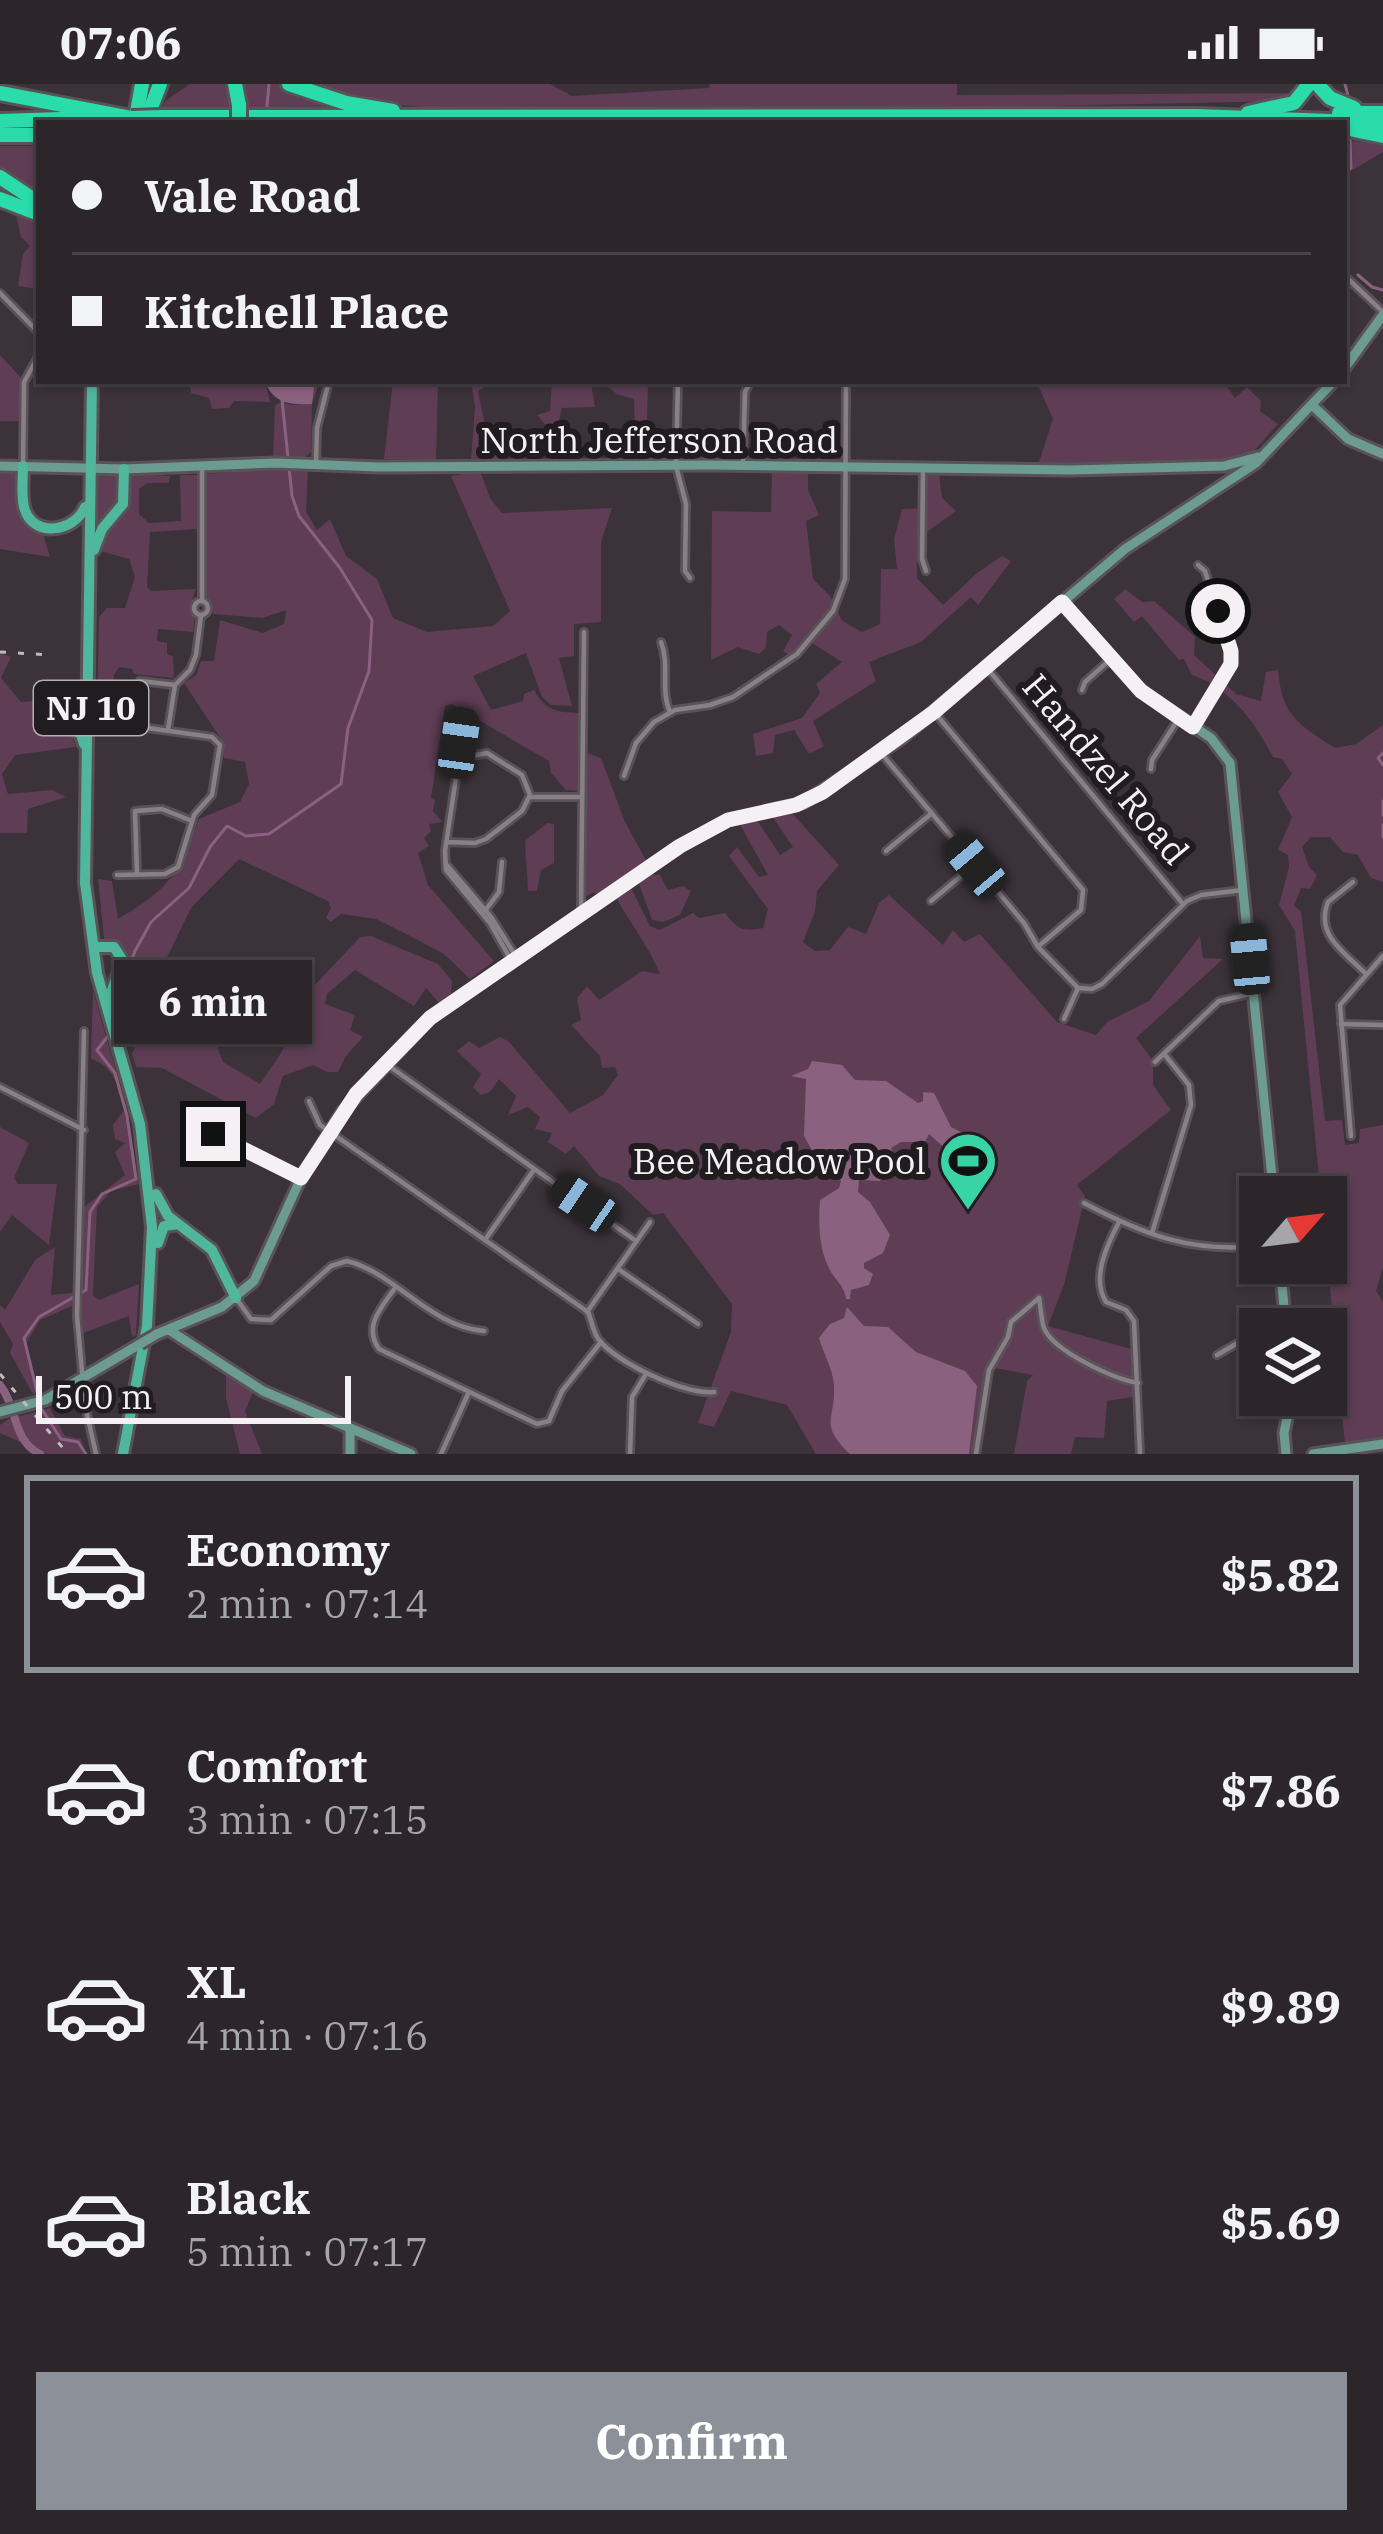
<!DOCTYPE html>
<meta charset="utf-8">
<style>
:root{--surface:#2c262b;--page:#342e33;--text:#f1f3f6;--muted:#a6a5a9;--line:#484347;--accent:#8c9099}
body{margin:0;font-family:"IBM Plex Serif",serif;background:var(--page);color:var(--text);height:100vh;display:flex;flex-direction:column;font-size:45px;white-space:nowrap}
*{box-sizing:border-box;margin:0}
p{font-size:39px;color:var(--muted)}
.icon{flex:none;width:66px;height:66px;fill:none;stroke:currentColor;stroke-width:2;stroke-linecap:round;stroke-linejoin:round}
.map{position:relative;height:1370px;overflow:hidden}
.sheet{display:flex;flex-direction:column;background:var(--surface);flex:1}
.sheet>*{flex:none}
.top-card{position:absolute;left:36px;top:36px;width:1311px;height:264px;border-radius:0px;box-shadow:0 3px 9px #0004,0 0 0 3px var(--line);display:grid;align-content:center;height:264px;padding:0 36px;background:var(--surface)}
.needle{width:78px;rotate:62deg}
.buttons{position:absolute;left:1239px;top:1092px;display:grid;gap:24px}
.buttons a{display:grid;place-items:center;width:108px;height:108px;border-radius:0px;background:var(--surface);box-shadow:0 3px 9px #0004,0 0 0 3px var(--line);font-size:60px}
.scale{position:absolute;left:36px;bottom:30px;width:315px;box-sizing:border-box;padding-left:12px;border:6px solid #f5f0f3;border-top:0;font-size:33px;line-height:42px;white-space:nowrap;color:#f5f0f3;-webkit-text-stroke:9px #201c1f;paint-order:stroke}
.end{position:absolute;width:54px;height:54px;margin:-27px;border:15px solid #f5f0f3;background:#111;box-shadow:0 0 0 6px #111}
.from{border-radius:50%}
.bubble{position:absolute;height:84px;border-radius:0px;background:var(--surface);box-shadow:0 3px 9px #0004,0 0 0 3px var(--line);font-size:39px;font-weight:800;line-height:84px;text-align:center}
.car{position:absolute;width:36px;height:72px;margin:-36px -18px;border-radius:15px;box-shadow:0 0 9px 3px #0007;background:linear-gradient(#222 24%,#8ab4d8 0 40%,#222 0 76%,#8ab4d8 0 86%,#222 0)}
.top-card b{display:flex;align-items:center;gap:42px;height:114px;font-size:45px}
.top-card b+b{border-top:3px solid var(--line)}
.top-card i{width:30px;height:30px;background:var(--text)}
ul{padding:21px 0 0;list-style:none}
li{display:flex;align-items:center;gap:36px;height:198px;margin:0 24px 18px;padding:0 12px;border:6px solid transparent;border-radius:0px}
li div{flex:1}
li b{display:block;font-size:45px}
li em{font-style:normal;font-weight:800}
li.current{border-color:var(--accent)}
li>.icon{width:108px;height:108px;stroke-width:1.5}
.cta{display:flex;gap:24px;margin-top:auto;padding:24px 36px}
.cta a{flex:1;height:138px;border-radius:0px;background:var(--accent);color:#fff;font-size:48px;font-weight:800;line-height:138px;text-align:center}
.status{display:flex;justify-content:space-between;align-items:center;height:84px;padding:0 60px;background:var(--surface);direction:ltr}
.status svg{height:33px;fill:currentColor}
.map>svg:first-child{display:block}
.green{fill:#5e3d55}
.water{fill:#8b6180}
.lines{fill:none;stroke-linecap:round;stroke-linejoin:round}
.stream{stroke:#8b6180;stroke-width:3}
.river{stroke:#8b6180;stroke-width:8}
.street-casing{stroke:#595257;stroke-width:10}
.secondary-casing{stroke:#595257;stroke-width:15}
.primary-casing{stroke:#595257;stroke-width:16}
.highway-casing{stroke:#595257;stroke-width:20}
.street{stroke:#888086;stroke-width:4.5}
.secondary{stroke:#6c9c91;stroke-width:9}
.primary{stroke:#50b79c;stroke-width:10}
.highway{stroke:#2adcaa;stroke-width:14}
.rail{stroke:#c0babe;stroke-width:3;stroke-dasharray:6 12;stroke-linecap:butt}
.secondary-bridge-casing{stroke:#595257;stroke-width:15;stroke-linecap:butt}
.highway-bridge-casing{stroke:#595257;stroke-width:20;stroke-linecap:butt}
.secondary-bridge{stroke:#6c9c91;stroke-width:9}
.highway-bridge{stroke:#2adcaa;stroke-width:14}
.route{stroke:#f5f0f3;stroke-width:15}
.labels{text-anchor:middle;stroke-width:12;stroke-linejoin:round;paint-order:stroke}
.shield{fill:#201c1f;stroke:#b5b0b3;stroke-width:3}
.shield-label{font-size:33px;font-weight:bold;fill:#f5f0f3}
.street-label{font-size:36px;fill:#f5f0f3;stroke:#201c1f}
.poi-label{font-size:36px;fill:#f5f0f3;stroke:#201c1f;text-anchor:end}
</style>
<div class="status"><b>07:06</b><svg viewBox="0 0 49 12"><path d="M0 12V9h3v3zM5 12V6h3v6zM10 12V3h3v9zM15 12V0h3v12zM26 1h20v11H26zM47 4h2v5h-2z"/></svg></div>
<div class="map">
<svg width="1383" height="1370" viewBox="0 0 1383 1370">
<rect width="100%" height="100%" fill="#3b3339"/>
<!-- green -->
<g class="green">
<polygon points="190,0 230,0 234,25 162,25 165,17"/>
<polygon points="239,0 281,0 301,12 357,24 243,25"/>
<path d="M296,0H550L572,12L709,4L710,0H957V11L1296,9L1283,17L957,24L462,25C404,23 352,18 296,0Z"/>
<polygon points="1344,57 1383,58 1383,68 1344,91"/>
<polygon points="0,62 39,62 39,107 0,88"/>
<polygon points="14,123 39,132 39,205 18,202 23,170 30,162 21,153"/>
<polygon points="0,271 24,297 21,337 0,337"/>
<polygon points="190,297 265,297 270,318 234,317 229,324 212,325 209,314 191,309"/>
<polygon points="315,297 320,297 312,320 311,368 305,373 273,373 275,322 282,317 290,321 312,320"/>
<polygon points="393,297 438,297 436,376 384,375"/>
<polygon points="471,297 495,297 478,307 484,336 479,364 492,368 507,362 511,369 498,375 471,376 475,322"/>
<polygon points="552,297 621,297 636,303 648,298 646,374 636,376 634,315 617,310 602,298 591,299 595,323 562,324 555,352 537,331 550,327"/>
<polygon points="1093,297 1223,297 1235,314 1247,303 1261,317 1260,327 1278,340 1247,375 1038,381 1053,335 1037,299 1092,302"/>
<polygon points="0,376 4,382 16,382 17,423 44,452 50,473 0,465"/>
<path d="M281,384L308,386L306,428L317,446L330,435L346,472L377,495L393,534L427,548L493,542L510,527L451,392L480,387L490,414L502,429L612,424L601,458V538L574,540V572L559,574L572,622L551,621L542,613L526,569L473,592L491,626L523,617L524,610L534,606C546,627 556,628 579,629L577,707L566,706L551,689L549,677L451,620L445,622L431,714L435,716L433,727L442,738L429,740L431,747L424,754L429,762L418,769L428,801L494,877L470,895L444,870L410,852L376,835L341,830L331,838L326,834L331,824L328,817L239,775L191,824L153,902L159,925L128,953C124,941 118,927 119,914C119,888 138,867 104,855L98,795L112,797L118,835C169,805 179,790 199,735L240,718L249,700L245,678L224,674L221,655L184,599L196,591L201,577H214L220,536L263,549L284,540L286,526L263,534L213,530L207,512V390Z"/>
<polygon points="927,385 939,389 942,414 956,427 917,455 917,494 943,521 977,489 1002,472 1011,477 978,521 971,513 921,558 869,578 876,597 813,637 824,662 809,670 794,646 775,651 773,669 756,672 753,650 802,634 820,609 816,600 842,578 807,556 790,572 783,567 792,551 779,541 767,548 766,564 759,570 738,563 711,576 712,427 771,428 772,386 808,387 808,406 819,431 806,437 813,495 830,512 842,537 862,548 880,540 881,485 897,485 894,455 902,425 927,424"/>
<polygon points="97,390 119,391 118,418 98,440"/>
<path d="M133,390L170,392L169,399H147L139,405V430L149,439L181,437L180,391H197V445L150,448L147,503L151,507L196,505L189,525L195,534L193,548L158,545L157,557L167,559V570L173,572L174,594L134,590L132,585L119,583L114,591L112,627L97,622L99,533L107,524H125L135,493L129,475L100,467C102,445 119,439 126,420C130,407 125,401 133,390Z"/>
<path d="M1125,505L1142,518L1154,517L1195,553L1194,571L1236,610L1261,617L1266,588L1278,586C1282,632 1298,640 1335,664L1356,660L1383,641V798L1371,794L1358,771L1343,768L1330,753H1311L1302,763L1309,783L1317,791L1310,805L1301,804L1294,822L1301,827L1325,1037L1342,1036L1345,1061L1359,1059L1360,1045L1383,1041V1183L1376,1207L1383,1218V1356L1345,1360L1326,1163V1113H1321L1295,847L1279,821L1289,783L1288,771L1278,766L1292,733L1278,708L1292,690L1282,675L1273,673C1255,638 1230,604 1192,591L1184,575L1179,576L1142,532L1134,538L1114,515Z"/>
<polygon points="0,569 11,573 1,594 21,618 52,616 63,648 71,648 76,663 15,671 2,690 8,710 52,706 66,713 28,725 27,749 0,749"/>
<polygon points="587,669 601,674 625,738 648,780 599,812 594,808 583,814"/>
<path d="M789,726L839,781L817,807L815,828L803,858L815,867L830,866L848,843L866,850L879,819L889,811L943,861L953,846L964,858L980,850L1057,938L1096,951L1107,938L1149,917L1200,852L1203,874L1223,875L1136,954L1153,977V1001L1171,1026L1077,1101L1085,1112L1064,1201L1048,1242L1131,1265L1134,1310L1133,1313L1107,1317L1104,1354L1075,1353L1071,1370H1014L1027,1297L1033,1291L989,1283L973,1370H816L787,1321L731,1307L714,1343L698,1339L731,1248L732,1220L663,1129L653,1131L620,1100L599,1092L574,1062L566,1070L548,1058L552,1049L535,1045L540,1033L528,1023L508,1031L516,1012L499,995L490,1008L481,1011L473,1003L481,990L457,967L469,957L479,964L500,953L508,957L570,1029L603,1011L618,991L615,983L602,984L600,972L571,941L581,936L577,914L587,902L599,916L642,887L660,890C649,862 630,840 616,813L631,804L650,842L660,846L693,829L699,834L725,829C737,845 743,848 763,844L768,825L729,772L737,763L759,793L768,791L738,737L755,733L780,771L793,763L770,729Z"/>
<polygon points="547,739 554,740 554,779 541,786 537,807 528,807 525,757"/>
<polygon points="649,790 660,791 668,806 683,802 691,807 680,831 663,838 652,836 638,797"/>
<path d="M371,852L438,880L452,897L451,911L439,919L426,904L414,922L355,886L327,910L325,920L355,931L350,946L363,953L346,972L338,988H327L313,981L283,992L274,1020L256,1034L162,984L136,983L132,970C138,954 152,941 167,933L216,960L223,978L260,1000L281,969L315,901L360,853Z"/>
<path d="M93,907L128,1029L139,1100L111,1107L97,1123L93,1211L99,1216L139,1200L136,1251L132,1253L129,1232L83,1249L81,1218L40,1236L26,1259L39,1309L33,1310L10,1269L13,1260L0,1238V1221L5,1226L35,1176L55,1163L51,1211L80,1208L84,1123L125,1091L115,1068L125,1059L115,1055L113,1041L125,1025C119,1005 114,981 91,975Z"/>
<polygon points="0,1043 29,1059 14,1094 18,1100 57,1100 49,1161 12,1131 0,1148"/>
<polygon points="226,1291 254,1306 245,1327 262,1370 240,1370 226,1314"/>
<polygon points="50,1324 65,1352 81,1355 85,1370 47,1370 0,1349 0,1341 9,1335"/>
</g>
<!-- water -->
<g class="water">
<path d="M265,297H315L312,320C291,321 273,320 265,297Z"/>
<path d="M812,977L842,981L855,996L886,997L918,1019L923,1017V1008L934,1009L951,1043L969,1052L975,1075L949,1068L929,1050L925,1058H901L891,1064L893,1068L883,1071L885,1089L880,1097L859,1096L858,1108L870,1118L890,1151L883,1169L864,1179V1184L873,1190L869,1201L851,1206L850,1215H846C844,1202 838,1199 831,1188C819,1168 818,1140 820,1116L839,1104L841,1097L832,1076L816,1074L804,1052L806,995L791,992L808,985Z"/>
<path d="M847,1223L864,1242L888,1243L916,1268L965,1287L977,1302L969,1370H850C818,1339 836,1336 834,1301C833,1286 823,1268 819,1254L830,1240L844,1234Z"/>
</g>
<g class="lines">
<!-- stream -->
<g class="stream">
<polyline points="1345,0 1349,16"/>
<polyline points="267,22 269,0"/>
<polyline points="1344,89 1351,84 1350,55"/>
<polyline points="1344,176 1348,181"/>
<polyline points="1358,191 1372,203 1383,206"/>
<polyline points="1383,669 1378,674 1383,681"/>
<polyline points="1383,717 1383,731"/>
<polyline points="1383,741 1383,753"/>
<polyline points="123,939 136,918 130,880 135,867 151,838 189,804 210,763 227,742 246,752 269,750 341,700 348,644 369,587 372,536 340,484 299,432 292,412 282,316"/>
<polyline points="86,1370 78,1358 61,1355 41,1324 24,1254 39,1233 86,1206 90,1128 102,1110 136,1095 127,1032 115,989 97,966 109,951"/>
</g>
<!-- river -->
<path class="river" d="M0,1301C18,1324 12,1356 40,1370"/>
<defs>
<g id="street">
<polyline points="1344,191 1383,228"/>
<polyline points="0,209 39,249"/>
<polyline points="83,297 84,298"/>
<polyline points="678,297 676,382 686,420 685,487 690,494"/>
<polyline points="316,380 317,344 329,297"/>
<polyline points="743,381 745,308 751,297"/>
<polyline points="23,382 24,298 39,271"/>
<polyline points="202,384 202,517"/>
<polyline points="923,384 922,475 926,487"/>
<circle cx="201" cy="524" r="7"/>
<path d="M661,558C670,581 660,606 670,628"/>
<polyline points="987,584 1183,820"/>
<polyline points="1082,606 1085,598 1112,574"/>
<polyline points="935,629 1083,806 1081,826 1040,861"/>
<polyline points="463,630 459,659 467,672"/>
<polyline points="91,636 212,653 220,661 212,711 194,731 178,783 165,790 117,791"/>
<polyline points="132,638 140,597 175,601"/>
<polyline points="1193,643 1232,574 1205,487 1198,481"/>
<polyline points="168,646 175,601 190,586 196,571 201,531"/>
<polyline points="881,669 1024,839 1038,863 1078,904 1092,905 1102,900 1187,817 1201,811 1243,806"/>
<polyline points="1151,685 1152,676 1179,634"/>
<polyline points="624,692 636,659 654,638 675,626 710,621 733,613 797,570 833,527 845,495 846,297"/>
<polyline points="530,713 581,713"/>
<polyline points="446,758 475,759 486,755 522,727 530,711 522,691 487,669 466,673 457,687 445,767 446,786 490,839 511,876"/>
<polyline points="886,767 932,729"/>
<polyline points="446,780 491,833 515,871"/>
<polyline points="137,790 135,727 162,725 192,737"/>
<path d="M1353,798L1328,818C1315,851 1344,868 1366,890"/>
<polyline points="931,817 973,782"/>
<polyline points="581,826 584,548"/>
<polyline points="485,827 499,808 502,778"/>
<polyline points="1064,935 1078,904"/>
<polyline points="1341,940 1383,941"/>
<polyline points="84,947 77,1232 85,1321 96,1370"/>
<polyline points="1155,978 1219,917 1254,909"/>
<polyline points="389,982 636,1157"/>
<polyline points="0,1003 84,1046"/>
<path d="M309,1017L320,1041L588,1228C592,1237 593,1249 599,1256C617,1279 685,1311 714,1308"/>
<polyline points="213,1050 301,1094"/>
<polyline points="1351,1052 1340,921 1383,872"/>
<path d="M1084,1119C1144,1151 1192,1169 1260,1162"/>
<path d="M1119,1138C1107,1161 1091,1194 1106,1218L1126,1226L1134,1237L1140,1370"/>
<polyline points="1152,1149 1191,1021 1189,1001 1165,971"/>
<polyline points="485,1156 533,1087"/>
<polyline points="618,1185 698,1240"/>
<path d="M395,1204C381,1224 363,1242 379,1265L537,1340L549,1337L562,1307L601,1258"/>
<path d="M236,1214L251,1235L271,1236L331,1182L347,1177C395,1189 431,1243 484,1247"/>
<path d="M1039,1214C1041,1224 1041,1235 1044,1244C1053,1267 1114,1295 1138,1299"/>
<polyline points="587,1228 650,1138"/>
<polyline points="1263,1245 1286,1241"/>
<polyline points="1217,1271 1260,1246"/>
<polyline points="441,1370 468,1310"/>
<polyline points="630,1370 632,1313 646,1290"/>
<polyline points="976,1370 989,1286 1008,1253 1011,1238 1039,1214"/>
</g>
<g id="secondary">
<polyline points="1344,285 1383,231"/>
<polyline points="1312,321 1348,355 1383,370"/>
<polyline points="0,382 124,385 276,379 379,383 712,381 1071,386 1224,382 1258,373"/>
<polyline points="1062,519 1141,607 1211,654 1230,679 1274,1113"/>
<polyline points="1280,1179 1286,1245"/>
<polyline points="169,1246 263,1307 411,1370"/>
<polyline points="157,1250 222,1223 254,1197 301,1094 343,1027 430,934 680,762 728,736 803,719 901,655 1125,465 1256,379 1334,297"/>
<polyline points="0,1328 45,1316 140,1260"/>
<polyline points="350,1345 350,1370"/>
<polyline points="1286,1370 1284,1349 1292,1311"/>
<polyline points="1313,1370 1383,1360"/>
</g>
<g id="primary">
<polyline points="92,297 85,799 97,889 140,1040 152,1143 147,1242 123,1370"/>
<path d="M23,382C23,395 21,411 24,423C32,455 75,448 85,423"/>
<polyline points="94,466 102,445 123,420 124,385"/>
<polyline points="84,660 81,650 71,644 84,632"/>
<polyline points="98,863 114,863 123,877 112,906 115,931"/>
<polyline points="156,1110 168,1132 212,1166 236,1214"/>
<polyline points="158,1159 164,1142 178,1140"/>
</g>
<g id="highway">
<polyline points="235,0 239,21"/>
<polyline points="289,0 346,19 393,27"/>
<polyline points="1317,0 1330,14 1354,24"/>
<polyline points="0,9 131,34"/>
<polyline points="149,29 160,0"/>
<polyline points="1248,29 1294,19 1309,0"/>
<polyline points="1339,29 1383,29"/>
<polyline points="163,33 1196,32 1383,39"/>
<polyline points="0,37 91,34"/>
<polyline points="135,39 142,0"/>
<polyline points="1354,46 1383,52"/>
<polyline points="0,51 39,51"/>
<polyline points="0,93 39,119"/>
<polyline points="0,115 39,130"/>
</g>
</defs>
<!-- street casing -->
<use href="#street" class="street-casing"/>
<!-- secondary casing -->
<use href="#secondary" class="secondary-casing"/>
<!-- primary casing -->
<use href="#primary" class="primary-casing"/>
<!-- highway casing -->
<use href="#highway" class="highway-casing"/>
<!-- street -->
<use href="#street" class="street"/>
<!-- secondary -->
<use href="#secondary" class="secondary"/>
<!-- primary -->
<use href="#primary" class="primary"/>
<!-- highway -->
<use href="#highway" class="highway"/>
<!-- rail -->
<g class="rail">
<polyline points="0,568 51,571"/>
<polyline points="0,1290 68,1370"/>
</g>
<defs>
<polyline id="secondary-bridge" points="140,1260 157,1250"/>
<g id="highway-bridge">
<polyline points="131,34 163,33"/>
<polyline points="239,39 239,21"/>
</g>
</defs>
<!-- secondary-bridge casing -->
<use href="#secondary-bridge" class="secondary-bridge-casing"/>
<!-- highway-bridge casing -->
<use href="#highway-bridge" class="highway-bridge-casing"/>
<!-- secondary-bridge -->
<use href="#secondary-bridge" class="secondary-bridge"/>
<!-- highway-bridge -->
<use href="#highway-bridge" class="highway-bridge"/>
</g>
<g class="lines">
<!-- route -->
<polyline class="route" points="213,1050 301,1094 356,1010 430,934 680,762 728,736 796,721 823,708 934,628 1062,518 1141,607 1193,643 1231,580 1231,567 1218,527"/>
</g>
<!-- icons -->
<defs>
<symbol id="stadium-pin" viewBox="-11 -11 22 30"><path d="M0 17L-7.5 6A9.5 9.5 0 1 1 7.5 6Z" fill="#39d4a5" stroke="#201c1f"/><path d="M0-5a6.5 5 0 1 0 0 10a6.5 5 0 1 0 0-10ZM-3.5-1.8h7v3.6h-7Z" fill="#111"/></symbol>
</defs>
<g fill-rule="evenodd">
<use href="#stadium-pin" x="935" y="1044" width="66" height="90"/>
</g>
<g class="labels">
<!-- shield labels -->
<rect class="shield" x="34" y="597" width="114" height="54" rx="9"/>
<g class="shield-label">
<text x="91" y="636">NJ 10</text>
</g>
<!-- street labels -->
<g class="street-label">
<text x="659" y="369">North Jefferson Road</text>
<text transform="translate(1106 685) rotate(50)" y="13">Handzel Road</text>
</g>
<!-- poi labels -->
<g class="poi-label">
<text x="926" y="1090">Bee Meadow Pool</text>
</g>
</g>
</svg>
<div class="buttons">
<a><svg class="needle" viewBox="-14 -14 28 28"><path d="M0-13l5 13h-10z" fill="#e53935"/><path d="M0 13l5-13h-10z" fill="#a6a5a9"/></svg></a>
<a><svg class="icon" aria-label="layers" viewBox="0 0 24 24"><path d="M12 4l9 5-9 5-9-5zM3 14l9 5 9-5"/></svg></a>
</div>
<div class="scale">500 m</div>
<i class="end from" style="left:1218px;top:527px"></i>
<i class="end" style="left:213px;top:1050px"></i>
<div class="bubble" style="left:114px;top:876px;width:198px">6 min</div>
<i class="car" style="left:459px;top:659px;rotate:8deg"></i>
<i class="car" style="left:975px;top:781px;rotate:320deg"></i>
<i class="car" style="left:1250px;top:875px;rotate:355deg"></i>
<i class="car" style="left:584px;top:1119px;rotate:304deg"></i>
<div class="top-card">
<b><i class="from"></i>Vale Road</b>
<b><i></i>Kitchell Place</b>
</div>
</div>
<section class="sheet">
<ul>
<li class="current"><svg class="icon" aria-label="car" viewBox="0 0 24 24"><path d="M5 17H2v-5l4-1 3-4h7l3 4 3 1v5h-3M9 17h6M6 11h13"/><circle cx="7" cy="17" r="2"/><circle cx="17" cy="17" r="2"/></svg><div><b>Economy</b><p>2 min · 07:14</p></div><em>$5.82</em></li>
<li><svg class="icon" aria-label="car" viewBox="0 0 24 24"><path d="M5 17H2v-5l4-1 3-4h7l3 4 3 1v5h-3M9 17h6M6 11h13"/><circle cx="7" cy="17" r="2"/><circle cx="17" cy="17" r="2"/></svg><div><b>Comfort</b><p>3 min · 07:15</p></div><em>$7.86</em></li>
<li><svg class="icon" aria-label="car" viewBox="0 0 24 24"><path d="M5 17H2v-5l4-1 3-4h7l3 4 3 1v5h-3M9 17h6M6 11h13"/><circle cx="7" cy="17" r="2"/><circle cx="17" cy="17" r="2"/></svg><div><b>XL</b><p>4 min · 07:16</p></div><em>$9.89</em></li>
<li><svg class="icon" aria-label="car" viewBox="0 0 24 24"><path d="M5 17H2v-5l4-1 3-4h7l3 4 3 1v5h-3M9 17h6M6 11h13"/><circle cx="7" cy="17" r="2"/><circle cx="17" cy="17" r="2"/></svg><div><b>Black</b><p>5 min · 07:17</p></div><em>$5.69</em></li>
</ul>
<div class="cta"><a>Confirm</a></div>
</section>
